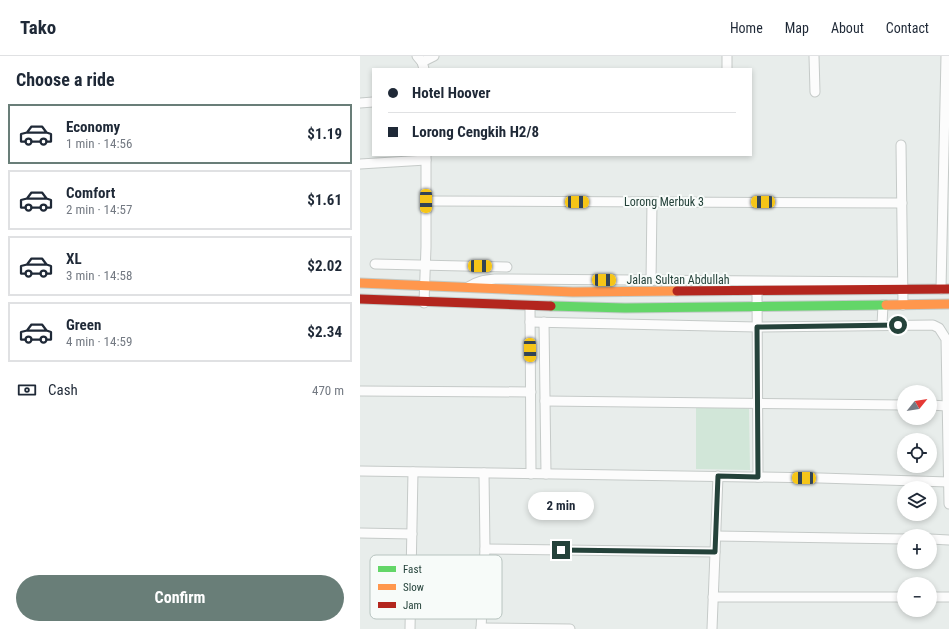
<!DOCTYPE html>
<meta charset="utf-8">
<style>
:root{--surface:#fff;--page:#f6f6f7;--text:#1f2937;--muted:#747a83;--line:#e0e1e3;--accent:#697e78}
body{margin:0;font-family:"Roboto Condensed",sans-serif;background:var(--page);color:var(--text);height:100vh;display:flex;flex-direction:column;font-size:15px;white-space:nowrap}
*{box-sizing:border-box;margin:0}
p{font-size:13px;color:var(--muted)}
.icon{flex:none;width:22px;height:22px;fill:none;stroke:currentColor;stroke-width:2;stroke-linecap:round;stroke-linejoin:round}
.map{position:relative;flex:1;overflow:hidden}
.drawer{display:flex;flex-direction:column;background:var(--surface);width:360px}
.drawer>*{flex:none}
.top-card{position:absolute;left:12px;top:12px;width:380px;height:88px;border-radius:0px;box-shadow:0 2px 6px #0003;display:grid;align-content:center;height:88px;padding:0 16px;background:var(--surface)}
.needle{width:26px;rotate:60deg}
.tools{position:absolute;left:537px;top:329px;display:grid;gap:8px}
.tools a{display:grid;place-items:center;width:40px;height:40px;border-radius:50%;background:var(--surface);box-shadow:0 2px 6px #0003;font-size:20px}
.end{position:absolute;width:18px;height:18px;margin:-9px;border:5px solid #24423a;background:#fff;box-shadow:0 0 0 2px #fff}
.from{border-radius:50%}
.bubble{position:absolute;height:28px;border-radius:14px;background:var(--surface);box-shadow:0 2px 6px #0003;font-size:13px;font-weight:700;line-height:28px;text-align:center}
.car{position:absolute;width:12px;height:24px;margin:-12px -6px;border-radius:5px;box-shadow:0 0 3px 1px #0007;background:linear-gradient(#f5c518 24%,#345 0 40%,#f5c518 0 76%,#345 0 86%,#f5c518 0)}
.top-card b{display:flex;align-items:center;gap:14px;height:38px;font-size:15px}
.top-card b+b{border-top:1px solid var(--line)}
.top-card i{width:10px;height:10px;background:var(--text)}
ul{padding:0;list-style:none}
li{display:flex;align-items:center;gap:12px;height:60px;margin:0 8px 6px;padding:0 8px;border:2px solid var(--line);border-radius:0px}
li div{flex:1}
li b{display:block;font-size:15px}
li em{font-style:normal;font-weight:700}
li.on{border-color:var(--accent)}
li>.icon{width:36px;height:36px;stroke-width:1.5}
h2{padding:0 16px;font-size:18px;line-height:48px}
.pay{display:flex;align-items:center;gap:10px;height:44px;padding:0 16px;font-size:15px}
.pay p{margin-inline-start:auto}
.cta{display:flex;gap:8px;margin-top:auto;padding:8px 16px}
.cta a{flex:1;height:46px;border-radius:24px;background:var(--accent);color:#fff;font-size:16px;font-weight:700;line-height:46px;text-align:center}
header{display:flex;align-items:center;gap:24px;box-sizing:border-box;height:56px;padding:0 20px;background:var(--surface);border-bottom:1px solid var(--line)}
header strong{font-size:19px}
nav{display:flex;gap:22px;margin-inline-start:auto;font-size:14px}
main{display:flex;flex:1;min-height:0}
.map>svg:first-child{display:block}
.green{fill:#d1e6d8}
.lines{fill:none;stroke-linecap:round;stroke-linejoin:round}
.street-casing{stroke:#c5cac8;stroke-width:11}
.fast-casing{stroke:#c3cbc8;stroke-width:11}
.slow-casing{stroke:#c3cbc8;stroke-width:11}
.jam-casing{stroke:#c3cbc8;stroke-width:11}
.street{stroke:#fcfcfc;stroke-width:9}
.fast{stroke:#63d668;stroke-width:9}
.slow{stroke:#ff974d;stroke-width:9}
.jam{stroke:#b3261e;stroke-width:9}
.route{stroke:#24423a;stroke-width:5}
.labels{text-anchor:middle;stroke-width:4;stroke-linejoin:round;paint-order:stroke}
.street-label{font-size:12px;fill:#24423a;stroke:#f7fbf9}
.key{fill:#f7fbf9;stroke:#b8c4c0;stroke-width:1}
.key-label{font-size:11px;fill:#24423a}
</style>
<header>
<strong>Tako</strong>
<nav><a>Home</a><a>Map</a><a>About</a><a>Contact</a></nav>
</header>
<main>
<section class="drawer">
<h2>Choose a ride</h2>
<ul>
<li class="on"><svg class="icon" aria-label="car" viewBox="0 0 24 24"><path d="M5 17H2v-5l4-1 3-4h7l3 4 3 1v5h-3M9 17h6M6 11h13"/><circle cx="7" cy="17" r="2"/><circle cx="17" cy="17" r="2"/></svg><div><b>Economy</b><p>1 min · 14:56</p></div><em>$1.19</em></li>
<li><svg class="icon" aria-label="car" viewBox="0 0 24 24"><path d="M5 17H2v-5l4-1 3-4h7l3 4 3 1v5h-3M9 17h6M6 11h13"/><circle cx="7" cy="17" r="2"/><circle cx="17" cy="17" r="2"/></svg><div><b>Comfort</b><p>2 min · 14:57</p></div><em>$1.61</em></li>
<li><svg class="icon" aria-label="car" viewBox="0 0 24 24"><path d="M5 17H2v-5l4-1 3-4h7l3 4 3 1v5h-3M9 17h6M6 11h13"/><circle cx="7" cy="17" r="2"/><circle cx="17" cy="17" r="2"/></svg><div><b>XL</b><p>3 min · 14:58</p></div><em>$2.02</em></li>
<li><svg class="icon" aria-label="car" viewBox="0 0 24 24"><path d="M5 17H2v-5l4-1 3-4h7l3 4 3 1v5h-3M9 17h6M6 11h13"/><circle cx="7" cy="17" r="2"/><circle cx="17" cy="17" r="2"/></svg><div><b>Green</b><p>4 min · 14:59</p></div><em>$2.34</em></li>
</ul>
<div class="pay"><svg class="icon" aria-label="cash" viewBox="0 0 24 24"><path d="M3 7h18v10H3z"/><circle cx="12" cy="12" r="2"/></svg>Cash<p>470 m</p></div>
<div class="cta"><a>Confirm</a></div>
</section>
<div class="map">
<svg width="589" height="573" viewBox="0 0 589 573">
<rect width="100%" height="100%" fill="#e8edeb"/>
<!-- green -->
<polygon class="green" points="336,352 389,352 390,414 336,413"/>
<g class="lines">
<defs>
<g id="street">
<polyline points="57,0 62,6 64,13"/>
<polyline points="367,0 367,13"/>
<polyline points="454,0 455,36"/>
<polyline points="62,6 74,0"/>
<polyline points="0,47 13,46"/>
<polyline points="541,89 543,249"/>
<polyline points="0,108 66,104"/>
<polyline points="66,145 542,147"/>
<polyline points="15,208 147,211"/>
<polyline points="291,225 292,146"/>
<path d="M108,231C117,225 125,224 135,223L542,226"/>
<polyline points="581,233 586,0"/>
<polyline points="397,235 398,421"/>
<polyline points="64,247 66,191 66,99"/>
<polyline points="170,250 171,418"/>
<polyline points="170,266 397,271 573,269 579,272 586,283 589,448"/>
<polyline points="184,266 186,418"/>
<polyline points="522,269 523,249"/>
<polyline points="0,335 171,336"/>
<polyline points="185,345 544,349"/>
<polyline points="570,349 587,350"/>
<polyline points="0,415 460,422 589,426"/>
<polyline points="0,477 52,478"/>
<polyline points="356,480 544,483"/>
<polyline points="570,483 589,484"/>
<polyline points="125,493 355,496"/>
<polyline points="353,541 544,541"/>
<polyline points="570,541 589,541"/>
<polyline points="121,572 210,573"/>
<polyline points="50,573 53,416"/>
<polyline points="121,573 125,493 124,417"/>
<polyline points="352,573 358,420"/>
</g>
<polyline id="fast" points="191,250 265,252 526,249"/>
<g id="slow">
<polyline points="0,227 213,236 317,235"/>
<polyline points="526,249 589,248"/>
</g>
<g id="jam">
<polyline points="317,235 589,233"/>
<polyline points="0,243 191,250"/>
</g>
</defs>
<!-- street casing -->
<use href="#street" class="street-casing"/>
<!-- fast casing -->
<use href="#fast" class="fast-casing"/>
<!-- slow casing -->
<use href="#slow" class="slow-casing"/>
<!-- jam casing -->
<use href="#jam" class="jam-casing"/>
<!-- street -->
<use href="#street" class="street"/>
<!-- fast -->
<use href="#fast" class="fast"/>
<!-- slow -->
<use href="#slow" class="slow"/>
<!-- jam -->
<use href="#jam" class="jam"/>
</g>
<g class="lines">
<!-- route -->
<polyline class="route" points="201,494 355,496 358,420 398,421 397,271 538,269"/>
</g>
<g class="labels">
<!-- street labels -->
<g class="street-label">
<text x="304" y="150">Lorong Merbuk 3</text>
<text x="318" y="228">Jalan Sultan Abdullah</text>
</g>
</g>
<!-- legend -->
<rect x="10" y="499" width="132" height="64" rx="6" class="key"/>
<rect x="18" y="510" width="18" height="6" fill="#63d668"/>
<rect x="18" y="528" width="18" height="6" fill="#ff974d"/>
<rect x="18" y="546" width="18" height="6" fill="#b3261e"/>
<g class="key-label">
<text x="43" y="517">Fast</text>
<text x="43" y="535">Slow</text>
<text x="43" y="553">Jam</text>
</g>
</svg>
<div class="tools">
<a><svg class="needle" viewBox="-14 -14 28 28"><path d="M0-13l5 13h-10z" fill="#e53935"/><path d="M0 13l5-13h-10z" fill="#747a83"/></svg></a>
<a><svg class="icon" aria-label="locate" viewBox="0 0 24 24"><circle cx="12" cy="12" r="6"/><path d="M12 2v4M12 18v4M2 12h4M18 12h4"/></svg></a>
<a><svg class="icon" aria-label="layers" viewBox="0 0 24 24"><path d="M12 4l9 5-9 5-9-5zM3 14l9 5 9-5"/></svg></a>
<a>+</a>
<a>−</a>
</div>
<i class="end from" style="left:538px;top:269px"></i>
<i class="end" style="left:201px;top:494px"></i>
<div class="bubble" style="left:168px;top:436px;width:66px">2 min</div>
<i class="car" style="left:66px;top:145px;rotate:180deg"></i>
<i class="car" style="left:217px;top:146px;rotate:90deg"></i>
<i class="car" style="left:403px;top:146px;rotate:270deg"></i>
<i class="car" style="left:120px;top:210px;rotate:91deg"></i>
<i class="car" style="left:244px;top:224px;rotate:91deg"></i>
<i class="car" style="left:170px;top:294px;rotate:179deg"></i>
<i class="car" style="left:444px;top:422px;rotate:271deg"></i>
<div class="top-card">
<b><i class="from"></i>Hotel Hoover</b>
<b><i></i>Lorong Cengkih H2/8</b>
</div>
</div>
</main>
